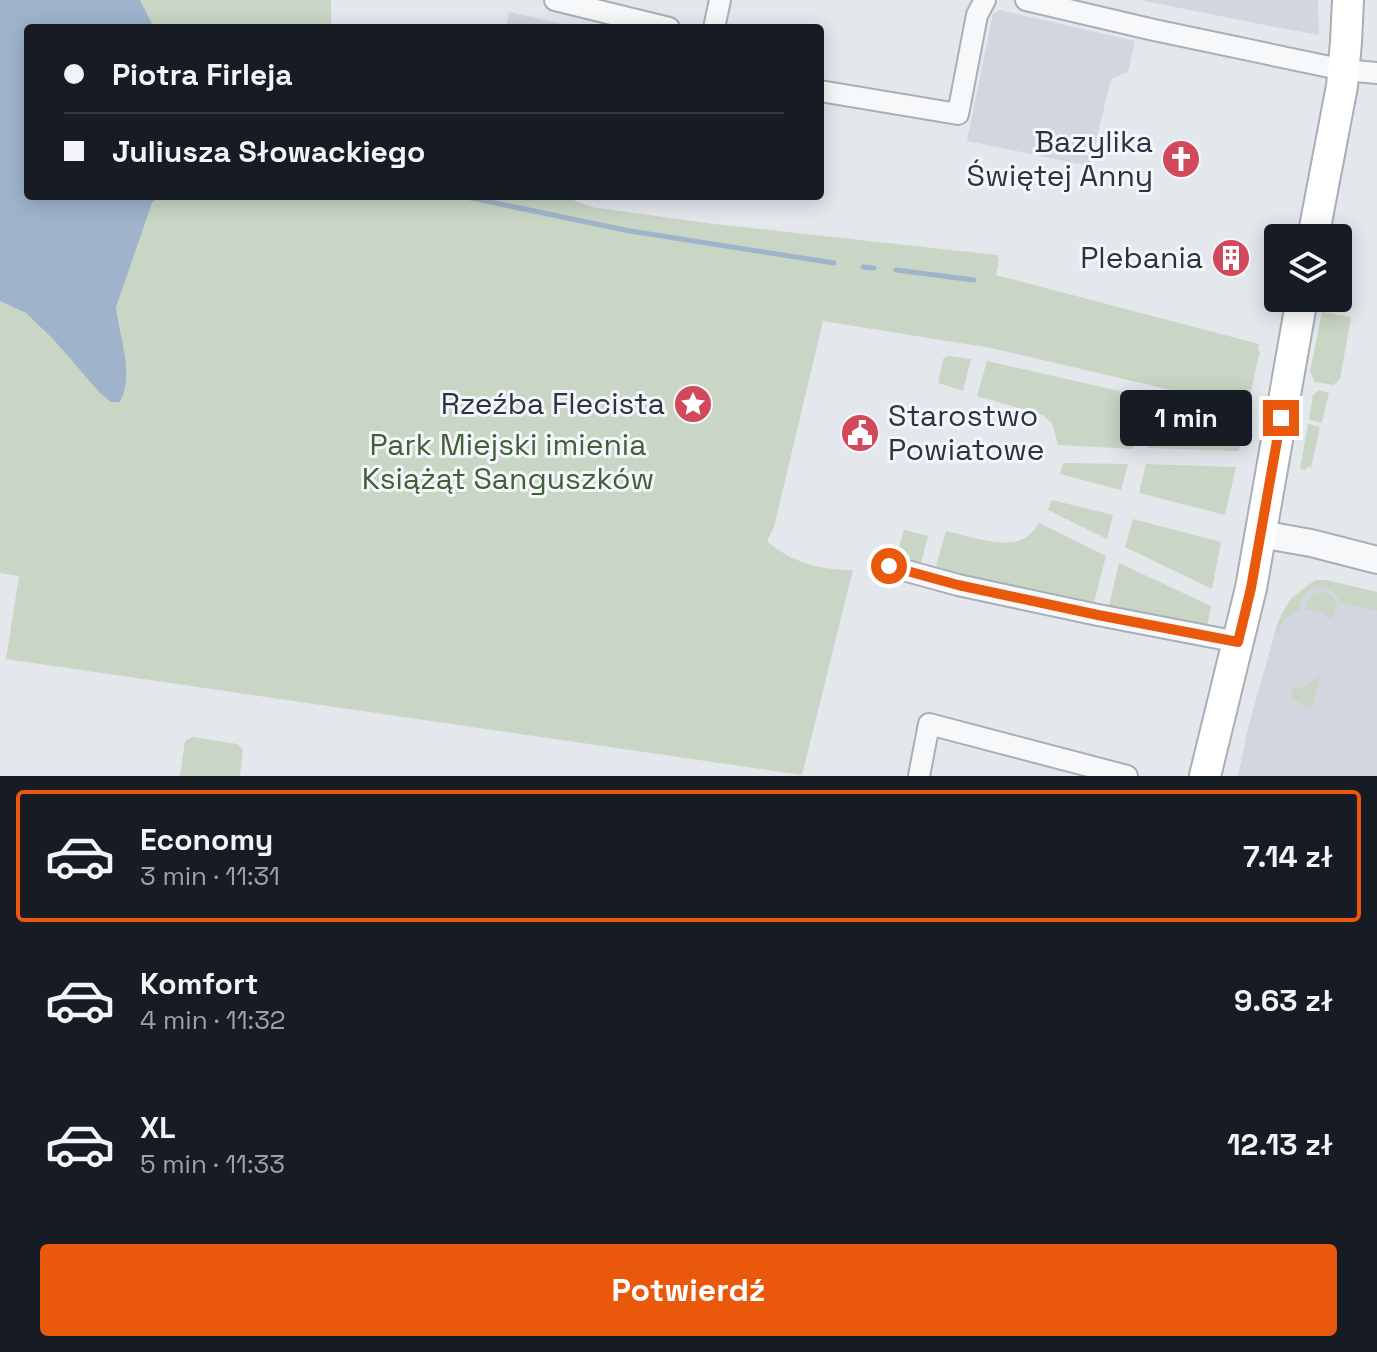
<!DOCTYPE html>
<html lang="pl">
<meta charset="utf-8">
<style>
:root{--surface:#171b24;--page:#242831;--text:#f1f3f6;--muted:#9ea1a6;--line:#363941;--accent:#ea580c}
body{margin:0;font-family:"Space Grotesk",sans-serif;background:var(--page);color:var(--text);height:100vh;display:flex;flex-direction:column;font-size:30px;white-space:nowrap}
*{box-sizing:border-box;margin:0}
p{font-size:26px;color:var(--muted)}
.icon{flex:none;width:44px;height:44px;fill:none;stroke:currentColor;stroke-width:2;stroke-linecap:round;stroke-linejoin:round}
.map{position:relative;height:776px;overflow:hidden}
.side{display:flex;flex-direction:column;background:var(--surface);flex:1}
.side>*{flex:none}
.hud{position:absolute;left:24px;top:24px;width:800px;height:176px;border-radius:8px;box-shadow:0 4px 20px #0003;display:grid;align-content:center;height:176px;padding:0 40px;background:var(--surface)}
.tools{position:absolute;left:1264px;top:224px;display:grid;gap:16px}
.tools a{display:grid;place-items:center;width:88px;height:88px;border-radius:8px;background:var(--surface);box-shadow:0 4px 20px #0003;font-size:40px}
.end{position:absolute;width:36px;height:36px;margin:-18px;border:10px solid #ea580c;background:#fff;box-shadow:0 0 0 4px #fff}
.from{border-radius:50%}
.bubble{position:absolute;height:56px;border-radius:8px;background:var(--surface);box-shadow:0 4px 20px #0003;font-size:26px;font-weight:700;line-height:56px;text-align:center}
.hud b{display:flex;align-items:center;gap:28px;height:76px;font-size:30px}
.hud b+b{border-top:2px solid var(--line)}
.hud i{width:20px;height:20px;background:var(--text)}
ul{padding:14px 0 0;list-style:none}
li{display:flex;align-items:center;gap:24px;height:132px;margin:0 16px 12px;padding:0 24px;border:4px solid transparent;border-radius:8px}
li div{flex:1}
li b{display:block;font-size:30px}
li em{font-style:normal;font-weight:700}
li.current{border-color:var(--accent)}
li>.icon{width:72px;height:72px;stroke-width:1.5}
.primary-button{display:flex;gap:16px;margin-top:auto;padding:16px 40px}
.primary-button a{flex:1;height:92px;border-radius:8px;background:var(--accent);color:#fff;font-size:32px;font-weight:700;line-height:92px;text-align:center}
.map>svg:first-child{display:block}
.built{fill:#d2d6de}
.green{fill:#c9d6c5}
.water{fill:#9fb4cc}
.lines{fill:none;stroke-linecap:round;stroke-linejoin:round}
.stream{stroke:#9fb4cc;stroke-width:5}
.minor-casing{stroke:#a9aeb7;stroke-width:24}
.tertiary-casing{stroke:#a9aeb7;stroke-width:30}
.secondary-casing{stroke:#a9aeb7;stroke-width:34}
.minor{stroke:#f7f8fa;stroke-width:20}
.tertiary{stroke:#f7f8fa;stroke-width:26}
.secondary{stroke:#fff;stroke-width:30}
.route{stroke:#ea580c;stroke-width:10}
.labels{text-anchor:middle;stroke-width:6;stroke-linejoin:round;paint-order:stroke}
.poi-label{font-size:30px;fill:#2b3445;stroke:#f4f6f9;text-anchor:end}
.park-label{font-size:30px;fill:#3f6138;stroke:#f4f6f9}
</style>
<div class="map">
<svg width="1377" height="776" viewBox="0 0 1377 776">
<rect width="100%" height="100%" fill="#e4e7ec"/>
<!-- built -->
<g class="built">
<polygon points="1140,0 1318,0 1319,35 1275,27"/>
<polygon points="1000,10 1135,41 1128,72 1111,79 1090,166 967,141 993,14"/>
<polygon points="509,12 553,22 582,28 506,28"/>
<polygon points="1316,580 1377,593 1377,776 1238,776 1248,728 1278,622 1291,598"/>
</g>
<!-- green -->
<g class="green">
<path d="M0,0H331V28H28V196H554L576,201L591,207L714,224L997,255L999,260L996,275L1259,344L1258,350L1260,351L1247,408L991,348L823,321L774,527L767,541C792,563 821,570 853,570L802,775L6,659L19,576L0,573Z"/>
<polygon points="1322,312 1351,317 1340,379 1333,385 1315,382 1310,372"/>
<polygon points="948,356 971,359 963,391 938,383 943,359"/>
<polygon points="987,361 1146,397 1133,449 1058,445 1052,423 1043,415 977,396"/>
<polygon points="1319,390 1329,393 1322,423 1309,420 1313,395"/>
<polygon points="1161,400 1244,419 1239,451 1148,448"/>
<polygon points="1308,424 1320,427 1311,468 1307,467 1306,470 1300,469"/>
<polygon points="1063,463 1128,464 1121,490 1060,474"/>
<polygon points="1146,464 1236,467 1225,515 1139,493"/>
<polygon points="1052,500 1113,515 1107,539 1048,510"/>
<polygon points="1133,519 1221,542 1212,589 1125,547"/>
<path d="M1039,523L1106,556L1094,602L943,570L936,566L946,531C965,535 1002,548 1021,540C1030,536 1034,531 1039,523Z"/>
<polygon points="904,530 928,536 921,563 899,559 896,557"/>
<polygon points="1119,563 1211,606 1207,627 1109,606"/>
<path d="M1316,580H1326L1377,592V611L1341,602C1326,578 1304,582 1299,610L1287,617L1274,636C1280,610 1294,593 1316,580Z"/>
<path d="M1320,592C1336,593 1341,608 1330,619L1322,612L1305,609C1307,600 1311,594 1320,592Z"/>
<path d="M1320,674H1321L1312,708C1303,705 1296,703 1291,695L1292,688C1305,689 1311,683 1320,674Z"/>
<polygon points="193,737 237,744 243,750 240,776 180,776 185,741"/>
</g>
<!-- water -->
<path class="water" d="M0,0H140L154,28H28V196H158L152,203L116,307C119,338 135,372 120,402H111L100,393L53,339L26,313L0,301Z"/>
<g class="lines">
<!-- stream -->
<g class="stream">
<polyline points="462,196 630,231 834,263"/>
<polyline points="863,267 874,268"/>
<polyline points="896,270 974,280"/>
</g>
<defs>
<g id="minor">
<polyline points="555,0 669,28"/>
<polyline points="1026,0 1154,30 1344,70 1377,73"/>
<polyline points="714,28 720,0"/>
<polyline points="820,91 958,114 977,15 985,0"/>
<polyline points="889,566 958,585 1098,615 1238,642"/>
<polyline points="919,776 929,724 1127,776"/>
</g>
<polyline id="tertiary" points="1260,534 1311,543 1377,560"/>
<g id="secondary">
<polyline points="1313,238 1342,86 1346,42 1348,0"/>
<polyline points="1205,776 1251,588 1302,298"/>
</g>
</defs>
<!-- minor casing -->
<use href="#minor" class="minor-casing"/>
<!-- tertiary casing -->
<use href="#tertiary" class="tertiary-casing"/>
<!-- secondary casing -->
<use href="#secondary" class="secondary-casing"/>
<!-- minor -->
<use href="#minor" class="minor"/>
<!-- tertiary -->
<use href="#tertiary" class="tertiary"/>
<!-- secondary -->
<use href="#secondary" class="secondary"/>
</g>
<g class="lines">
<!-- route -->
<polyline class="route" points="889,566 958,585 1098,615 1238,642 1251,588 1281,418"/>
</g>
<!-- icons -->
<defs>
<symbol id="church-disc" viewBox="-11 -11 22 22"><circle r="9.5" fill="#d1495b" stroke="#f4f6f9"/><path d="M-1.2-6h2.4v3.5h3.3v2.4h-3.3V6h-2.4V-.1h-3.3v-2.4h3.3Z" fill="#fff"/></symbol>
<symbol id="building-disc" viewBox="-11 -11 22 22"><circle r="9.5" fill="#d1495b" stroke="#f4f6f9"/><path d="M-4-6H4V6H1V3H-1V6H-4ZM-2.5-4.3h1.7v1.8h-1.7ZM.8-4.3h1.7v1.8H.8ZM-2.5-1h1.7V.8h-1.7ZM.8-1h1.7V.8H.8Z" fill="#fff"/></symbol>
<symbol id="sight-disc" viewBox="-11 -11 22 22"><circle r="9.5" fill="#d1495b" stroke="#f4f6f9"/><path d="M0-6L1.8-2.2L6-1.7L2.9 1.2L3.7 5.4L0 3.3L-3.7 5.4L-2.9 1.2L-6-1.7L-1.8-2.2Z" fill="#fff"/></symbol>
<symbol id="civic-disc" viewBox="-11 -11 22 22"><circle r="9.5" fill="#d1495b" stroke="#f4f6f9"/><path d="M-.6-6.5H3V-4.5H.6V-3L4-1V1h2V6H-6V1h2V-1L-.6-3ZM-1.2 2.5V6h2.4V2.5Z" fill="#fff"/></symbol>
</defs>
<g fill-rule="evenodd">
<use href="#church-disc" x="1159" y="137" width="44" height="44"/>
<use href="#building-disc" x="1209" y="236" width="44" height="44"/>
<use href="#sight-disc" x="671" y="382" width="44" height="44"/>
<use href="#civic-disc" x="838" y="411" width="44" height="44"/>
</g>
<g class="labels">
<!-- poi labels -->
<g class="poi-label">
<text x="1153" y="152">Bazylika<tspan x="1153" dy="34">Świętej Anny</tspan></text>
<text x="1203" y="268">Plebania</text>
<text x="665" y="414">Rzeźba Flecista</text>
<text x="888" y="426" text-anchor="start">Starostwo<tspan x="888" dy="34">Powiatowe</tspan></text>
</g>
<!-- park labels -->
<g class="park-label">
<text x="508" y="455">Park Miejski imienia<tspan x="508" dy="34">Książąt Sanguszków</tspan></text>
</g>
</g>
</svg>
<div class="tools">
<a><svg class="icon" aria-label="layers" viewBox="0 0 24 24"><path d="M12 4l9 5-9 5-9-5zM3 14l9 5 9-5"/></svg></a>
</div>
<i class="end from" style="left:889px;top:566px"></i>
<i class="end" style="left:1281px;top:418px"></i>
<div class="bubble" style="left:1120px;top:390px;width:132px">1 min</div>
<div class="hud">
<b><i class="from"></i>Piotra Firleja</b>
<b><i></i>Juliusza Słowackiego</b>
</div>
</div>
<section class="side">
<ul>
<li class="current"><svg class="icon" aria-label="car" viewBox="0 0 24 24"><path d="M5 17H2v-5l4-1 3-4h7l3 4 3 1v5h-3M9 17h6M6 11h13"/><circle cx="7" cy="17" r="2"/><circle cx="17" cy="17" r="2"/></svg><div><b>Economy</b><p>3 min · 11:31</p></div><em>7.14 zł</em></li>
<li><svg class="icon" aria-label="car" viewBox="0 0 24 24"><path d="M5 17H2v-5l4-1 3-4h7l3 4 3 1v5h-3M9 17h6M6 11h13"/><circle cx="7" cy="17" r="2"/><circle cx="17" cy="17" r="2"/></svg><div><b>Komfort</b><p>4 min · 11:32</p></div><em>9.63 zł</em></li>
<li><svg class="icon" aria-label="car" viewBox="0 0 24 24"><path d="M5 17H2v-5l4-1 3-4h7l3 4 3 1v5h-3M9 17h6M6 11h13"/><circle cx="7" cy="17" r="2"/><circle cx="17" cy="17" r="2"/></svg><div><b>XL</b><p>5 min · 11:33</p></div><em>12.13 zł</em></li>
</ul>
<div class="primary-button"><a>Potwierdź</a></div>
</section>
